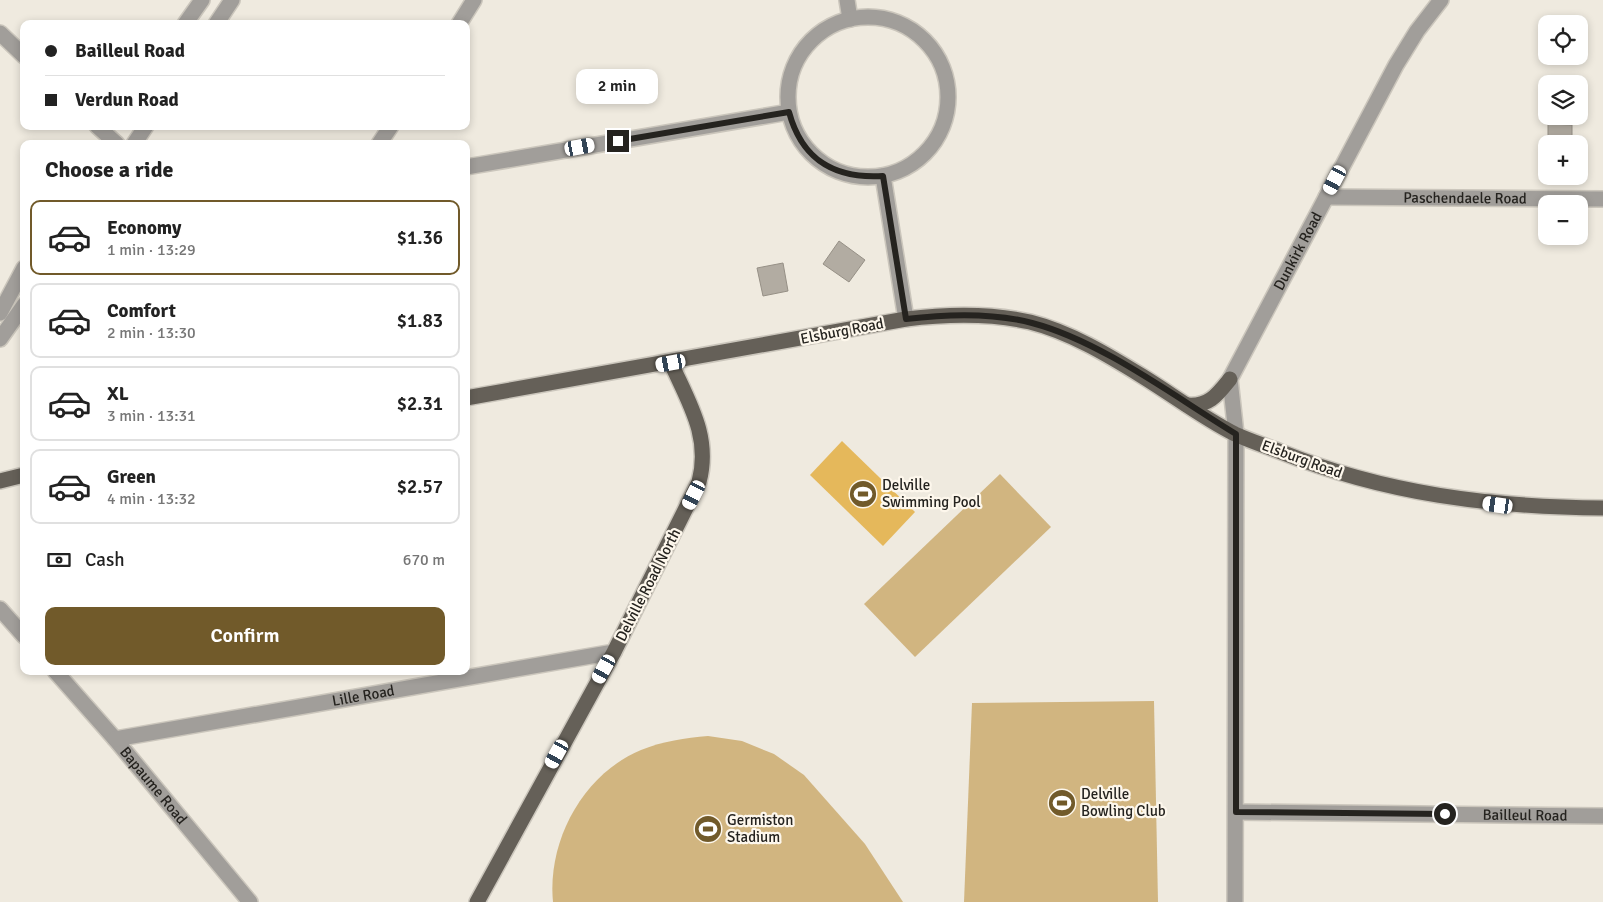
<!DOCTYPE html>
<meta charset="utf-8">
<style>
:root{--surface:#fff;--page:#f6f6f6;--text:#222;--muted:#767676;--line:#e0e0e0;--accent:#715a2a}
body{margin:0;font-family:Signika,sans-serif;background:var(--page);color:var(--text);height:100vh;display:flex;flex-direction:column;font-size:19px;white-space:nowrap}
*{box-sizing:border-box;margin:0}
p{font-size:16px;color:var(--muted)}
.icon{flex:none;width:28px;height:28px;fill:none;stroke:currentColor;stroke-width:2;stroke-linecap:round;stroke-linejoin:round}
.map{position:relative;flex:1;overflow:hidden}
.panel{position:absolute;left:20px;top:140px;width:450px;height:535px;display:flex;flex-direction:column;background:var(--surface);border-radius:10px;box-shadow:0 2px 8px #0003}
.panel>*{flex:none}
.banner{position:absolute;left:20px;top:20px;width:450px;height:110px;border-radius:10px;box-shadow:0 2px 8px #0003;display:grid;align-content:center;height:110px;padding:0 25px;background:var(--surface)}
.controls{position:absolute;left:1538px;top:15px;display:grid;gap:10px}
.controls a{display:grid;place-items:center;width:50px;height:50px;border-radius:10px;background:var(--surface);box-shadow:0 2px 8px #0003;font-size:25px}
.end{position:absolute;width:22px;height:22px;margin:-11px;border:6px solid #25231f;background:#fff;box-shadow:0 0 0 2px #fff}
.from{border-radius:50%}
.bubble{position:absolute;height:35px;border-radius:10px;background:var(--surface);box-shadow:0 2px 8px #0003;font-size:16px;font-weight:600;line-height:35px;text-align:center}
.car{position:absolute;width:15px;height:30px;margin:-15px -8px;border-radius:6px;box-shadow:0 0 4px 1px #0007;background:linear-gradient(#fff 24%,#345 0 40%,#fff 0 76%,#345 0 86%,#fff 0)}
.banner b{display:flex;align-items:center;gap:18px;height:48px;font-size:19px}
.banner b+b{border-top:1px solid var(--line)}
.banner i{width:12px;height:12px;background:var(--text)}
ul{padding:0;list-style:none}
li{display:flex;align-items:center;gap:15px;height:75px;margin:0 10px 8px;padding:0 15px;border:2px solid var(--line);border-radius:10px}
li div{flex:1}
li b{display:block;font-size:19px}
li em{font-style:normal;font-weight:600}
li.selected{border-color:var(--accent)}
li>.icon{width:45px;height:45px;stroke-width:1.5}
h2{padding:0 25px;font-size:22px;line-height:60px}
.pay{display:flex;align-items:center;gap:12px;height:55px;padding:0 25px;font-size:19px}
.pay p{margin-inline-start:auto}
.cta{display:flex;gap:10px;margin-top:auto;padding:10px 25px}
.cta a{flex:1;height:58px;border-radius:10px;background:var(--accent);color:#fff;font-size:20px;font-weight:600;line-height:58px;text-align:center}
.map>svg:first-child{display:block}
.green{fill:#d1b580}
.water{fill:#e5b85b}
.building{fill:#b2aca2;stroke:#969086}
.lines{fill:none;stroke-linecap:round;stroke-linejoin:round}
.minor-casing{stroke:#cbc6bc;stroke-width:18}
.major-casing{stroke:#cbc6bc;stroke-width:18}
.minor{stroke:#a19e9a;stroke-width:15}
.major{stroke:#656058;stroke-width:15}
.route{stroke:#25231f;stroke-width:6}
.labels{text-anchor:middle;stroke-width:4.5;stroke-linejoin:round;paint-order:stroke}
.street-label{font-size:15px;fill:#25231f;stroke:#fdf7ec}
.poi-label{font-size:15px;fill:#25231f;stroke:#fdf7ec;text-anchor:start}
</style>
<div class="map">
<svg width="1603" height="902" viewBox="0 0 1603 902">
<rect width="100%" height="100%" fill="#efeadf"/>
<!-- green -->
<g class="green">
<polygon points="1000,474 1051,527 915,657 864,604"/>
<polygon points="1154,701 1158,902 964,902 972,703"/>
<path d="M708,736L742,741L774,754L804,775L865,844L903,902H553C547,841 583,774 641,750C663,741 685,738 708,736Z"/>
</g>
<!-- water -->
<polygon class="water" points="842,441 915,512 883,546 810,475"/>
<!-- building -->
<g class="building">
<polygon points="1548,124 1572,125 1572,144 1548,144"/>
<polygon points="839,241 865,260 849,282 823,264"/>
<polygon points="783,263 788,291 763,296 757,268"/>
</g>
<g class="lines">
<defs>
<g id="minor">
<polyline points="847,0 850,19"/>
<circle cx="868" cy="97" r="80"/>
<polyline points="185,24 202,0"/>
<polyline points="216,24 232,0"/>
<polyline points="459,24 474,0"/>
<polyline points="0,33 24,56"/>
<polyline points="97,126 117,144"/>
<polyline points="134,144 146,126"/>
<polyline points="379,144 391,126"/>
<polyline points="466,167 789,112"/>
<polyline points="883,176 906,319"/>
<path id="s1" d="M1326,197L1603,199"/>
<polyline points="0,313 24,268"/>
<polyline points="0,339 24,305"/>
<polyline points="0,609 24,636"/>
<path id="s2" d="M55,671L115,739L250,902"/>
<path id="s3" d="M115,739L614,652"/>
<path id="s4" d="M1236,812L1603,816"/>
<path id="s5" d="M1235,902L1236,434L1230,379L1396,65L1417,31L1441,0"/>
</g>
<g id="major">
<path d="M466,398L906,319C947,314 990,313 1030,322C1070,332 1108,355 1142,376C1173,395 1203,418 1235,434C1250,441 1266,446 1281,452C1386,494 1491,507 1603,508"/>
<path d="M1187,405C1209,407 1218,394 1230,379"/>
<polyline points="0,481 24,475"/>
<path d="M477,902L614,652L699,482C711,437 689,403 671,363"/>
</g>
</defs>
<!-- minor casing -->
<use href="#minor" class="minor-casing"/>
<!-- major casing -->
<use href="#major" class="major-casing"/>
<!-- minor -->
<use href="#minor" class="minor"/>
<!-- major -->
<use href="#major" class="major"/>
</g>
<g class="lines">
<!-- route -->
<path class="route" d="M618,141L789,112C802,160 834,179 883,176L906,319C947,314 991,312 1032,323C1101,341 1175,397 1236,434V812L1445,814"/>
</g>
<!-- icons -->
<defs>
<symbol id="stadium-disc" viewBox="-11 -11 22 22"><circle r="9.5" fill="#715a2a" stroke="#fdf7ec"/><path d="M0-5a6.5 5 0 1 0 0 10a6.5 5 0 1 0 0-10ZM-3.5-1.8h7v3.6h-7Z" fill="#fff"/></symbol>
</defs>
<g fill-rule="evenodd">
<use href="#stadium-disc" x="847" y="478" width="32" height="32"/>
<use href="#stadium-disc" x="1046" y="787" width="32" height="32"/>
<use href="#stadium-disc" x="692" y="813" width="32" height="32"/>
</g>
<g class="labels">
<!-- street labels -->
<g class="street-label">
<text dy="5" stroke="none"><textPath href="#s1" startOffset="139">Paschendaele Road</textPath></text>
<text dy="5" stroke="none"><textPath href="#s5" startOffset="668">Dunkirk Road</textPath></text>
<text transform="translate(842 331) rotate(-11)" y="5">Elsburg Road</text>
<text transform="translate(1302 459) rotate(20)" y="5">Elsburg Road</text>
<text transform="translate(648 585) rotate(-63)" y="5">Delville Road North</text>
<text dy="5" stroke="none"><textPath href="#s3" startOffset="252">Lille Road</textPath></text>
<text dy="5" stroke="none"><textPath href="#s2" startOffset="151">Bapaume Road</textPath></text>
<text dy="5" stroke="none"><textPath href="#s4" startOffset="289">Bailleul Road</textPath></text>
</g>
<!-- poi labels -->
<g class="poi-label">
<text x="882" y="490">Delville<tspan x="882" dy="17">Swimming Pool</tspan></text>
<text x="1081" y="799">Delville<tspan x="1081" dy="17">Bowling Club</tspan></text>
<text x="727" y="825">Germiston<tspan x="727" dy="17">Stadium</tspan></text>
</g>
</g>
</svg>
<div class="controls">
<a><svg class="icon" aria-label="locate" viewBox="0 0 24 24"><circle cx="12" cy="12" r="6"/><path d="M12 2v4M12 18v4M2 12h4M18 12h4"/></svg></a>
<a><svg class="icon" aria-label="layers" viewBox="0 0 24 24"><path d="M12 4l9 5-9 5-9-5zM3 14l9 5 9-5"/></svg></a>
<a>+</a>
<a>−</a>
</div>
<i class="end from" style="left:1445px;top:814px"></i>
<i class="end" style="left:618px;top:141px"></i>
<div class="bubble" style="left:576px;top:69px;width:82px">2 min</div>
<i class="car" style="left:580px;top:147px;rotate:80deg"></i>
<i class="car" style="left:1335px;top:180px;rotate:208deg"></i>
<i class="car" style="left:671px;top:363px;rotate:260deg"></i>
<i class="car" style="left:694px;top:495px;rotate:207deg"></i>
<i class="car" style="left:1498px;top:505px;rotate:278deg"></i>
<i class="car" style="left:604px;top:669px;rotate:209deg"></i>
<i class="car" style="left:557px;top:754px;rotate:209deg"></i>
<div class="banner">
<b><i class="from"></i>Bailleul Road</b>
<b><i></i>Verdun Road</b>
</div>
<section class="panel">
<h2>Choose a ride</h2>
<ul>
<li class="selected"><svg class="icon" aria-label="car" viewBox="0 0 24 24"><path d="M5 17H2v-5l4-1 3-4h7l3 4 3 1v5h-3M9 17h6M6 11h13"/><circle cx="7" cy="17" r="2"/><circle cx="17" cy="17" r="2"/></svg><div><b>Economy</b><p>1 min · 13:29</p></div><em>$1.36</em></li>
<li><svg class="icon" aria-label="car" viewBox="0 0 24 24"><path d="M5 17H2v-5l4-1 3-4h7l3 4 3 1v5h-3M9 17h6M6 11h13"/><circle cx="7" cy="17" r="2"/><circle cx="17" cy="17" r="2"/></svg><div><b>Comfort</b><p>2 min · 13:30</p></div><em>$1.83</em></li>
<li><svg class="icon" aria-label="car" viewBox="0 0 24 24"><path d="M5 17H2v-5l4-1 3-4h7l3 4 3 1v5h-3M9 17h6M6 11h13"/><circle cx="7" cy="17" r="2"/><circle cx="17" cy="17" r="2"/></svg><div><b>XL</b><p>3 min · 13:31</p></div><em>$2.31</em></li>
<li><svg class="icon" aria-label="car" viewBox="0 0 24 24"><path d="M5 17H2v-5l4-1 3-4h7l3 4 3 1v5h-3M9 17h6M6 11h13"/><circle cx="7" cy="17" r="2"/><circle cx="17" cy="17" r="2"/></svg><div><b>Green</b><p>4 min · 13:32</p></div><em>$2.57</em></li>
</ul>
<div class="pay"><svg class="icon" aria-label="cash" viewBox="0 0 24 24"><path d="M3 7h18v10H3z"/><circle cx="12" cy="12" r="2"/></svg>Cash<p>670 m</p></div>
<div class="cta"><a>Confirm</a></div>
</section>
</div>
